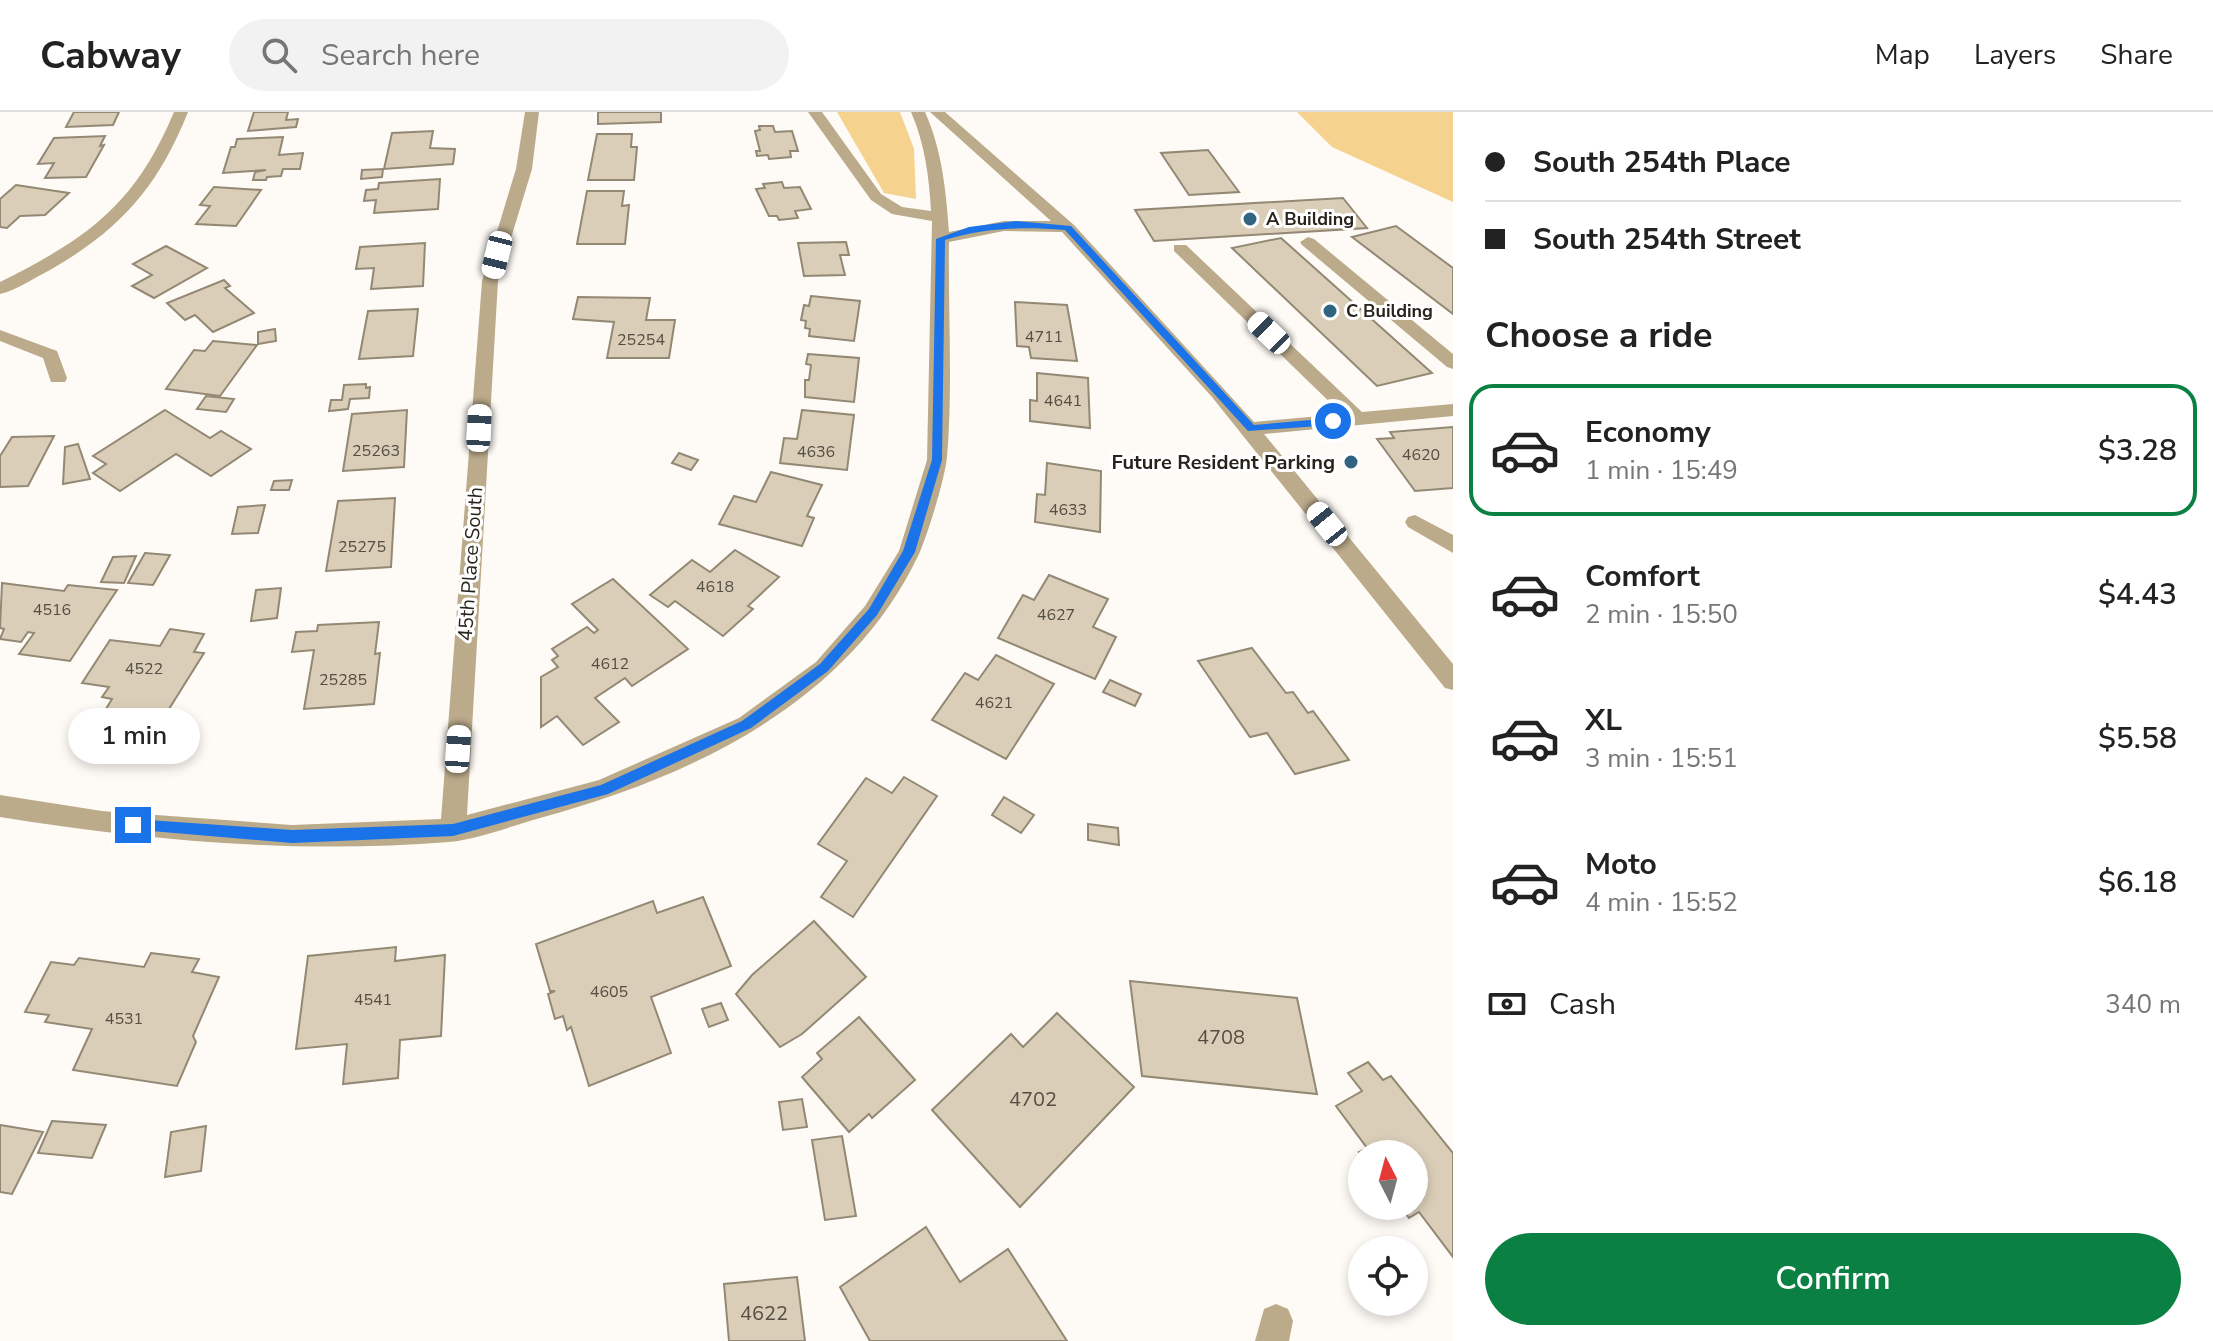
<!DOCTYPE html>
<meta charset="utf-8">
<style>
:root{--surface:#fff;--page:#f2f2f2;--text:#222;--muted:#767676;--line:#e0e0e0;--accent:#0b8043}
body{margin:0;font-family:"Nunito Sans",sans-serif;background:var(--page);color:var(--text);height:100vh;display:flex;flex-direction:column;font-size:30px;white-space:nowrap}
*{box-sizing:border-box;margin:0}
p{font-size:26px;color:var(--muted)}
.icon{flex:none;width:44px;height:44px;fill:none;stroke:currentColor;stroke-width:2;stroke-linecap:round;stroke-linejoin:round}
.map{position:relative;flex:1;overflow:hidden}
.details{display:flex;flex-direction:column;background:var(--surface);width:760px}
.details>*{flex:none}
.hud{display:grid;align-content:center;height:176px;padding:0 32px;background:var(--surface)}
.needle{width:52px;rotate:354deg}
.buttons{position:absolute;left:1348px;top:1028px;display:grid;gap:16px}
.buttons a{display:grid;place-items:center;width:80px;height:80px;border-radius:50%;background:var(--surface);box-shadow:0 4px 12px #0003;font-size:40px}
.end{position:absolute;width:36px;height:36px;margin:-18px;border:10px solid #1a73e8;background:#fff;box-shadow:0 0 0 4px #fff}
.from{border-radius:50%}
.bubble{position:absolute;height:56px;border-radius:28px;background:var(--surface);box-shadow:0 4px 12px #0003;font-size:26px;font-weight:600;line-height:56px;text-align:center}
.car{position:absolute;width:24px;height:48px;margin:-24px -12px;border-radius:10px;box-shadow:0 0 6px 2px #0007;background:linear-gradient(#fff 24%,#345 0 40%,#fff 0 76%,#345 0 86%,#fff 0)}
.hud b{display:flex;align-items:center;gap:28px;height:76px;font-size:30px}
.hud b+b{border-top:2px solid var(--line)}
.hud i{width:20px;height:20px;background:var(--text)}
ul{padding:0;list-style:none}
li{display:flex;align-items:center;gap:24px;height:132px;margin:0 16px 12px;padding:0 16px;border:4px solid transparent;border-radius:24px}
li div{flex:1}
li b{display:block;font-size:30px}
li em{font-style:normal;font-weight:600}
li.active{border-color:var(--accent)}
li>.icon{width:72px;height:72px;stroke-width:1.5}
h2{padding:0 32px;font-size:36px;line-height:96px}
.pay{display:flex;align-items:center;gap:20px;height:88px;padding:0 32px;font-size:30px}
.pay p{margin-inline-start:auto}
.cta{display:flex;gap:16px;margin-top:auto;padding:16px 32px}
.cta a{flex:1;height:92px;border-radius:48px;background:var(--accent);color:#fff;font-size:32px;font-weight:600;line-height:92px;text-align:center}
header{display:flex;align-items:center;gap:48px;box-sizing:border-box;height:112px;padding:0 40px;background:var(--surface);border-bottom:2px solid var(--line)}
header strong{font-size:38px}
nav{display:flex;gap:44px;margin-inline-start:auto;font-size:28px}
.search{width:560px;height:72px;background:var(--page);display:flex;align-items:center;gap:20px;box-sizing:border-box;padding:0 28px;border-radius:44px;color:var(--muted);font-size:30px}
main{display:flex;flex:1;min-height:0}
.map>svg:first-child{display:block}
.green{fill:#f5d38e}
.building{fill:#daceb8;stroke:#938873;stroke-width:2}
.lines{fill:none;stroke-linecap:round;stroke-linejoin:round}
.minor{fill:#bbab8b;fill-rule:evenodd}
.route{fill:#1a73e8}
.poi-dot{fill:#306480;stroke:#fff;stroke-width:3}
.labels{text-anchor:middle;stroke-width:6;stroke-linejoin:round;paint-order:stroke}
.number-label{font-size:16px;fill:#544e43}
.far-poi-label{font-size:18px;font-weight:bold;fill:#28241c;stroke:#fff;text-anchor:start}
.poi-label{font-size:20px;font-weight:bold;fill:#28241c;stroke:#fff;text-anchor:end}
.street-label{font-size:20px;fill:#28241c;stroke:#fff}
.near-number-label{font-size:20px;fill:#544e43}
</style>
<header>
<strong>Cabway</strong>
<div class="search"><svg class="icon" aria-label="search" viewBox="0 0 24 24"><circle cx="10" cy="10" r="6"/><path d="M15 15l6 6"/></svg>Search here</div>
<nav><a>Map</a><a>Layers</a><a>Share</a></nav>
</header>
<main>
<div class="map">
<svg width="1453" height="1229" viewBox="0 0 1453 1229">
<rect width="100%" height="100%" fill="#fefbf7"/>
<!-- green -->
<g class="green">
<polygon points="837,0 900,0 914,37 916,87 884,81"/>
<polygon points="1297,0 1453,0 1453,90 1332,35"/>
</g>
<!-- building -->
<g class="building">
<polygon points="74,0 119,0 113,13 66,15"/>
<polygon points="254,0 288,0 286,8 298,7 296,15 248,19"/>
<polygon points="598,0 661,0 661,10 598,12"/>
<polygon points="759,14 773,14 775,20 792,19 798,39 790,39 791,45 769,47 768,43 757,44 756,39 760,39 755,19 760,18"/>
<polygon points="433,19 430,36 455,37 453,52 384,57 392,21"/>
<polygon points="597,22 632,22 631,35 637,35 634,68 588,68"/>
<polygon points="105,24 100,34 104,33 86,65 45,66 54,51 38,52 54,26"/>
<polygon points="283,25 279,43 303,41 300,57 283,57 281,64 267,65 266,68 253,68 255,60 266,58 223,61 231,35 235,35 237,27"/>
<polygon points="1208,38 1239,80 1189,83 1161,41"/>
<polygon points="383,57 382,65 361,67 362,58"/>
<polygon points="440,67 438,97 374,101 376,88 364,89 366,78 378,77 379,71"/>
<polygon points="782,70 784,76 800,75 811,97 795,99 798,106 779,108 777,104 769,104 756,77 765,76 763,72"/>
<polygon points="16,73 49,78 69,81 45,103 20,104 7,116 0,115 0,87"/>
<polygon points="214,75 261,78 236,114 196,112 210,94 200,93"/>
<polygon points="587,79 624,79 622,94 629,93 625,132 577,132"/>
<polygon points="1343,86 1367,116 1154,129 1135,98"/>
<polygon points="1396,114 1453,156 1453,202 1352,125"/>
<polygon points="1281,126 1432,261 1377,274 1232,136"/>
<polygon points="846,130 849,143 840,143 845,163 804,164 798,131"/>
<polygon points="425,131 423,174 371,177 374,156 356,157 360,135"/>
<polygon points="166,134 207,156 154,186 132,174 152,163 133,152"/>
<polygon points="224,168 230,174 225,176 254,201 213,220 195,203 185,208 167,191"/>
<polygon points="811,184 860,189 854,229 809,224 810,217 805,216 806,209 801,208 804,193 809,194"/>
<polygon points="578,185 650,186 646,208 675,208 669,246 607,246 614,210 573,207"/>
<polygon points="1015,190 1067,193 1077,249 1031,246 1029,235 1017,234"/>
<polygon points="418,197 413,244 359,247 368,199"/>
<polygon points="275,217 276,229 258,232 258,220"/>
<polygon points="213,229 257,233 220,284 166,277 194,238 205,239"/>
<polygon points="808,242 859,246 854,290 805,285 805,268 809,268 811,253 806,252"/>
<polygon points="1037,261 1088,266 1090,316 1030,309 1030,288 1037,289"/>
<polygon points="366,272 366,276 370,275 369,286 350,287 348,297 329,299 331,288 342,288 344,273"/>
<polygon points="206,284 234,287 226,300 197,297"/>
<polygon points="165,298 210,326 221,319 251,337 211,364 176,342 120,379 93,361 106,352 93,344"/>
<polygon points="407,298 404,355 343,359 352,302"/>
<polygon points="802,298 854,303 847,358 780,351 784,326 797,327"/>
<polygon points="1453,315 1453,376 1415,379 1377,327 1394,326 1390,320"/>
<polygon points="54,324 28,374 0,375 0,344 12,325"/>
<polygon points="78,332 90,367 63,372 65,335"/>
<polygon points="679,341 698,348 691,358 672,351"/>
<polygon points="1047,351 1101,359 1100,420 1035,410 1037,382 1045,383"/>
<polygon points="771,360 822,373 807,404 814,406 802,434 719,412 734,384 756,390"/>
<polygon points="292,368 289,378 271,378 274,369"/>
<polygon points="395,386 391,455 326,459 338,389"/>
<polygon points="265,393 258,421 232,422 238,395"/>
<polygon points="735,438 779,465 748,494 753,497 723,524 675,489 668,495 650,483 692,448 710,460"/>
<polygon points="145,441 170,443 153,473 128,471"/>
<polygon points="136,444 124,471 101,470 113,445"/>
<polygon points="1049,463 1108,487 1093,515 1116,525 1095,567 998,526 1023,483 1034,488"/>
<polygon points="613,467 688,537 632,574 625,566 595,586 619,610 583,633 557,604 541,615 541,565 558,555 552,548 558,544 552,537 587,515 594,521 598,518 572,492"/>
<polygon points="2,471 64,479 68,473 117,478 70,549 19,542 34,521 28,520 21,530 0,527 4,517 0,516"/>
<polygon points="281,476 277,506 251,509 256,478"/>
<polygon points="379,510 375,542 380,541 374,592 304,597 314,538 292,540 296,520 317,519 318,513"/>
<polygon points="170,517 204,522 194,540 204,541 159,613 101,605 112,587 102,585 109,575 82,571 110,528 160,534"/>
<polygon points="1252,536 1286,581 1293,580 1308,601 1313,599 1349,648 1295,662 1267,621 1250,625 1198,549"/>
<polygon points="996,543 1054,572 1006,647 932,608 965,561 978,568"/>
<polygon points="1110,568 1141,582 1135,594 1103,580"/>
<polygon points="904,665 937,684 853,805 821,785 847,749 818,732 866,666 892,681"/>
<polygon points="1004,685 1034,703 1021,721 992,703"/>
<polygon points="1088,712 1118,716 1119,733 1088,728"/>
<polygon points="703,785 731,854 651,885 671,941 589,974 571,915 567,918 563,904 555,907 548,882 555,879 550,879 536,832 653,789 657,801"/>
<polygon points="814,809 866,865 802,922 780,935 736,882 752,863"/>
<polygon points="396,835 395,849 445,843 441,924 400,928 398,966 343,972 347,932 296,937 308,844"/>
<polygon points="151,841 199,847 192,860 219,865 193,924 196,930 177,974 73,958 92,917 45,910 49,903 25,900 51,850 74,853 79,846 144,855"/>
<polygon points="1130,869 1297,886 1317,982 1142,964"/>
<polygon points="721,891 728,908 709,915 702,897"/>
<polygon points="1057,901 1134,975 1020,1095 932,998 1011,922 1023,935"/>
<polygon points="859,905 915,968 872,1006 869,1002 849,1020 802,965 822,947 817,941"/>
<polygon points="1368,950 1383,968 1391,964 1453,1041 1453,1145 1419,1100 1409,1106 1400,1094 1414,1094 1414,1042 1362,1044 1359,1040 1367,1036 1336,994 1362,979 1348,961"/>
<polygon points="802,987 807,1015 783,1018 779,990"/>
<polygon points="52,1009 106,1013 92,1046 38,1041"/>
<polygon points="0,1013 43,1020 12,1082 0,1080"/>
<polygon points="206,1014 201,1059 165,1065 171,1020"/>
<polygon points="842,1024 856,1104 825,1108 812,1028"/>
<polygon points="926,1115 960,1170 1008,1137 1067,1229 870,1229 840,1175"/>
<polygon points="797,1165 805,1229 729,1229 724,1172"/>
</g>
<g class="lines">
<!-- minor -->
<g class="minor">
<path d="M174,0H188C158,75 120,118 50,158C34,166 17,178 0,182V170C88,126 135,93 174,0Z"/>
<path d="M525,0H539L532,57L498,169L467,703L599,668L739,606L816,550L865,494L899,439L927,348L932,109L892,102L871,88L808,0H822L881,82L902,95L931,99C929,65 925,32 911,0H925C942,38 946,78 949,120L1004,109H1051L930,0H945L1074,113L1254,310L1342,302L1174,139V133H1186L1362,300L1453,292V304L1264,322L1453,552V578L1445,576L1212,285L1062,120L1004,119L949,130C948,200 953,276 947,345C945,366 928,422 919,442C849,591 691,665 540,706C511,714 479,727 449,730C299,742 148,729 0,705V683L102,699L292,713L441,707L482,169L516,57Z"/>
<polygon points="1308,125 1314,127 1453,242 1453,257 1447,255 1302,133 1300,130"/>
<polygon points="0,218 57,239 67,266 65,270 51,270 43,246 0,229"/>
<polygon points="1415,403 1453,423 1453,441 1408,415 1405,410 1408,405"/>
<polygon points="1276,1192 1288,1197 1293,1209 1289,1229 1255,1229 1264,1197"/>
</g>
</g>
<!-- route -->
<path class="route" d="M1016,109L1071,114L1254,313L1333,306L1338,309L1333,313L1248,319L1065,118C1023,115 986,115 945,128L942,348L915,440L877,503L828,559L751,616L608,682L453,724L292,731L128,717V708L133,707L292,718L453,712L601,673L742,609L820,552L869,497L903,439L932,348L936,127L969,115Z"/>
<!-- markers -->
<g class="poi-dot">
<circle cx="1250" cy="107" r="8"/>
<circle cx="1330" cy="199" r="8"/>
<circle cx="1351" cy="350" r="8"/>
</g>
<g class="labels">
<!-- number labels -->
<g class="number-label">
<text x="1044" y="230">4711</text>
<text x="641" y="233">25254</text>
<text x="1063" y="294">4641</text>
<text x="376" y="344">25263</text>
<text x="816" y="345">4636</text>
<text x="1421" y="348">4620</text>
<text x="1068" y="403">4633</text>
<text x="362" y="440">25275</text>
<text x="715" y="480">4618</text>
<text x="52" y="503">4516</text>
<text x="1056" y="508">4627</text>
<text x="610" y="557">4612</text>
<text x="144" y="562">4522</text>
<text x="343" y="573">25285</text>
<text x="994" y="596">4621</text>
<text x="609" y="885">4605</text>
<text x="373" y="893">4541</text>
<text x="124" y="912">4531</text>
</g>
<!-- far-poi labels -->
<g class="far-poi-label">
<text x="1266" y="113">A Building</text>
<text x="1346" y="205">C Building</text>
</g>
<!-- poi labels -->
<g class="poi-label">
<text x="1335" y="357">Future Resident Parking</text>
</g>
<!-- street labels -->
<g class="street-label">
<text transform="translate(470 452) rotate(-86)" y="7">45th Place South</text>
</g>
<!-- near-number labels -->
<g class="near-number-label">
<text x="1221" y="932">4708</text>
<text x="1033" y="994">4702</text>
<text x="764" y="1208">4622</text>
</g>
</g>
</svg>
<div class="buttons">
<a><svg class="needle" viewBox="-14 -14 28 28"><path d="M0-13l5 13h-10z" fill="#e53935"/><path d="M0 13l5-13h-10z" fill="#767676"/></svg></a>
<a><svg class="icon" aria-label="locate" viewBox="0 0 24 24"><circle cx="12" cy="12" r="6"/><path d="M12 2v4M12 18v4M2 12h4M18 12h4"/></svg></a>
</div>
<i class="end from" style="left:1333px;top:309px"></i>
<i class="end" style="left:133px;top:713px"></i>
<div class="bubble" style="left:68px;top:596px;width:132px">1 min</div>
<i class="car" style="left:497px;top:143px;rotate:194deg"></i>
<i class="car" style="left:1269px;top:221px;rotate:314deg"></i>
<i class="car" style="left:479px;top:316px;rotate:3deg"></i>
<i class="car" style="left:1327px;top:412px;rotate:321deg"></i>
<i class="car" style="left:458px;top:637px;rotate:4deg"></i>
</div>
<section class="details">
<div class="hud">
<b><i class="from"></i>South 254th Place</b>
<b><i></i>South 254th Street</b>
</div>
<h2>Choose a ride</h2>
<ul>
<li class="active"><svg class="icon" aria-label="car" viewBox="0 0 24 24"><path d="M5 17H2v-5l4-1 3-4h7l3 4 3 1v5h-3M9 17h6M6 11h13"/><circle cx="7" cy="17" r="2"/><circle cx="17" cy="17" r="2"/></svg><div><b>Economy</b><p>1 min · 15:49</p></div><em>$3.28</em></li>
<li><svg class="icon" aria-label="car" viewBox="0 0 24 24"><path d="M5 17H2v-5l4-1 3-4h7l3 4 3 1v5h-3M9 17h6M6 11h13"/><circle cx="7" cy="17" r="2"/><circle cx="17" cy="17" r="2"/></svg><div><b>Comfort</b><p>2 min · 15:50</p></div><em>$4.43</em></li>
<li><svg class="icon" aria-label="car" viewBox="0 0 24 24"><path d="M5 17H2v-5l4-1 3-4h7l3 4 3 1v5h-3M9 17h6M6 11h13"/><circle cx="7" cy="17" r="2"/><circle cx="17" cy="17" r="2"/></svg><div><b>XL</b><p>3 min · 15:51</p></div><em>$5.58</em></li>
<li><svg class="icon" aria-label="car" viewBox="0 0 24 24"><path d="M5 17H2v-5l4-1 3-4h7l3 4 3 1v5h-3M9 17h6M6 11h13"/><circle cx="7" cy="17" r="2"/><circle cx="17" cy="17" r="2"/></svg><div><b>Moto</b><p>4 min · 15:52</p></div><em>$6.18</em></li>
</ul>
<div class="pay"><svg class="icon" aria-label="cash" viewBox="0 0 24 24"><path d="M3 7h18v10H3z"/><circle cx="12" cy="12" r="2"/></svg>Cash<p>340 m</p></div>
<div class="cta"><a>Confirm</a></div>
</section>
</main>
